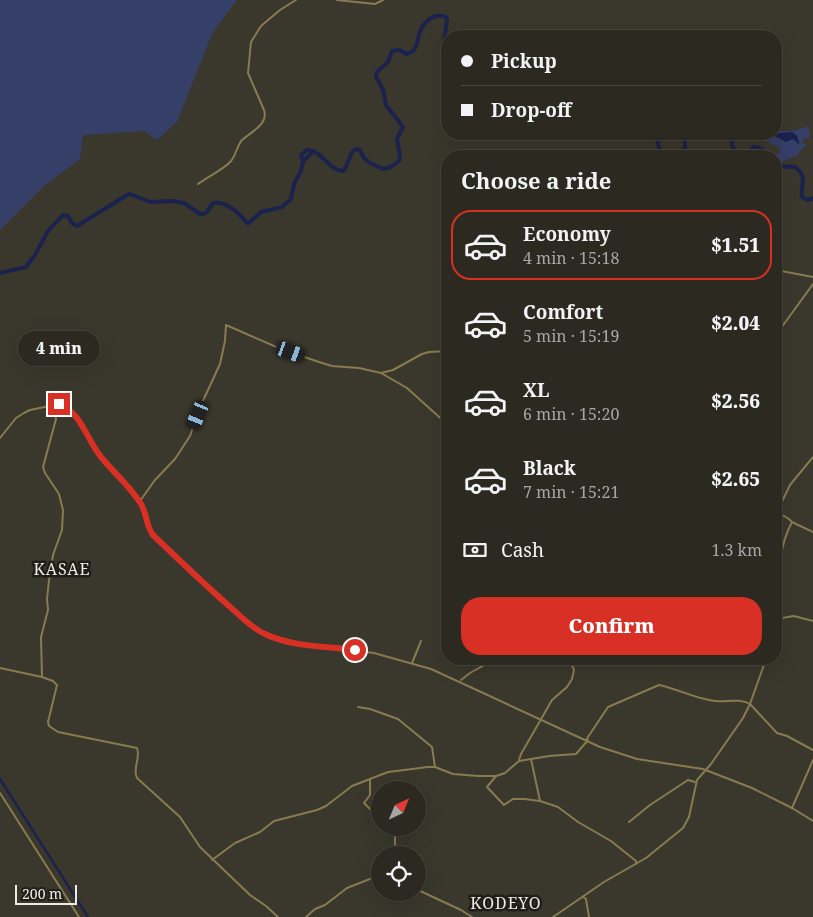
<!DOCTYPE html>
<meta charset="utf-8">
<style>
:root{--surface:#2c2921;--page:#34312a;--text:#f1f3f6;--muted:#a6a6a5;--line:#48453f;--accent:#d93025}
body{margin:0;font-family:"Noto Serif",serif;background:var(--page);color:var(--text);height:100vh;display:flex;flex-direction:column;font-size:19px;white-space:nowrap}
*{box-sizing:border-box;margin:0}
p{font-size:16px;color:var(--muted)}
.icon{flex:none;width:28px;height:28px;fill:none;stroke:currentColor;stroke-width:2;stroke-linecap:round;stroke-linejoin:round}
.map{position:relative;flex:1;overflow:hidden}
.side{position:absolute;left:441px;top:150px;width:341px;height:515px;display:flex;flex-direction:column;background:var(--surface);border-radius:20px;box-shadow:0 5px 20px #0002,0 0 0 1px var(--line)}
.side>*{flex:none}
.guide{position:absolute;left:441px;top:30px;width:341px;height:110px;border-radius:20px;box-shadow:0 5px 20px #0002,0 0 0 1px var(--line);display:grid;align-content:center;height:110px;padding:0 20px;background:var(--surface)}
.needle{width:32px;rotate:44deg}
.controls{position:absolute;left:371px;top:781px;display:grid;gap:10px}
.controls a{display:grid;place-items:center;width:55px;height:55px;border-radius:50%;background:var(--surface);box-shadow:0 5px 20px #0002,0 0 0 1px var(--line);font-size:25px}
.scale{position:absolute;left:15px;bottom:12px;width:62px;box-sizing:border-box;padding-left:5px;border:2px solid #eeebe5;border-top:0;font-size:14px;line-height:18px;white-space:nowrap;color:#eeebe5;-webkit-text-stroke:4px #201e19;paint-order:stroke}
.end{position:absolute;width:22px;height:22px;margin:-11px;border:6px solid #d93025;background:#fff;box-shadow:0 0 0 2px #fff}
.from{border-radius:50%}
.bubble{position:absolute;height:35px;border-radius:18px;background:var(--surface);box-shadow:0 5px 20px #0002,0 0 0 1px var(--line);font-size:16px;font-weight:800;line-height:35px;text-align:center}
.car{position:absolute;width:15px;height:30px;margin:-15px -8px;border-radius:6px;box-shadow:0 0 4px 1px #0007;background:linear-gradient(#222 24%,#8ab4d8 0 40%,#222 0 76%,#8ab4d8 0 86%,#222 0)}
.guide b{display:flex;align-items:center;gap:18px;height:48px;font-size:19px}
.guide b+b{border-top:1px solid var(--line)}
.guide i{width:12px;height:12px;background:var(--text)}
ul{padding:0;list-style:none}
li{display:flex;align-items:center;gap:15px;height:70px;margin:0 10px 8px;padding:0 10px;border:2px solid transparent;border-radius:20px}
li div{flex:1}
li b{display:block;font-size:19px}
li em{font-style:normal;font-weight:800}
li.on{border-color:var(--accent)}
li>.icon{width:45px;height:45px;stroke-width:1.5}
h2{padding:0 20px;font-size:22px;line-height:60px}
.pay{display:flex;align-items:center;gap:12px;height:55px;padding:0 20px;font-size:19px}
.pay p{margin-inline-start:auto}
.primary-button{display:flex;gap:10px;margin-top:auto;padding:10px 20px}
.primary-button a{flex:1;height:58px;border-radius:20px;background:var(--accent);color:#fff;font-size:20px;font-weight:800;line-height:58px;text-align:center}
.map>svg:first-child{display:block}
.green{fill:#353f67}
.water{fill:#1b224d}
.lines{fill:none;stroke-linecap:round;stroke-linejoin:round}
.canal{stroke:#1b224d;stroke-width:2.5}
.river{stroke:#1b224d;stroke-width:4}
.street{stroke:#897b50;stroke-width:2}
.route{stroke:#d93025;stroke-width:6}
.labels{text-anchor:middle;stroke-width:5;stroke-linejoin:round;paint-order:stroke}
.quarter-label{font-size:16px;letter-spacing:1px;fill:#eeebe5;stroke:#201e19}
</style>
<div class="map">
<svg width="813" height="917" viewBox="0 0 813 917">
<rect width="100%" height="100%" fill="#3a372c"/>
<!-- green -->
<g class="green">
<polygon points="0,0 236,0 236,1 212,34 177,122 157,140 144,131 83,135 80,159 45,185 0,230"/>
<path d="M808,126L810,135L808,139H804L802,143L807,144C804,148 799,150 798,155L786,160L778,165L776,163V156H769L768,152L777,155L781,149C770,142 767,145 759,134H776V130C788,132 797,131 808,126Z"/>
</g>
<!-- water -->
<polygon class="water" points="776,131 779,133 792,132 797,136 800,145 793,139 786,142 776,137 765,135 765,134 776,134"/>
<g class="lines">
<!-- canal -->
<polyline class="canal" points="0,779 88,917"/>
<!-- river -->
<g class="river">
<path d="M659,134C653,154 672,160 685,148V134"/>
<polyline points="732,134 732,145 737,156"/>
<path d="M750,156L753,147C760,147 764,150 766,156"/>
<polyline points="303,161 314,151"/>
<path d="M776,166L795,167C809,178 800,184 802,197L808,200L813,198"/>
<path d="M0,273L26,267L35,255L48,231L63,215L68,216L72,223L77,226L127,195L130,194L150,202L174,201L184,203L200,214L206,213L213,203C226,201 239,213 247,223H249L261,212L282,207L291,199L294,184L301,171L303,161L301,155L307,150C322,150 328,170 343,171L345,169L352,152L356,149L360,150L364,158L370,163L383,169L391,167L399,161L400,157L397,139L403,127L386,105L383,90L376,76L377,72L388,62L392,51L400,50L406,54C419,51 416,41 420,32C424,21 435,12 446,17L447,20L443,49L448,60"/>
</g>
<!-- street -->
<g class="street">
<polyline points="337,0 375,4 383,0"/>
<path d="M198,184C208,176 222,171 231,161C236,155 237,146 242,140C251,132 269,124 264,110L248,73L251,42L261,26L280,10L296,0"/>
<polyline points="776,270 813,277"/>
<polyline points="776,335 813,284"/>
<polyline points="381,373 407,388 448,425"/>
<path d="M53,404L56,419L43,467L45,473L59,494L63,510L62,530L53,555L49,580L47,599L48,610L41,637L42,677L53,681L57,685L48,722L49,726L58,732L137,748C141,758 132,769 137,778L180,817L200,847L250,895L266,906L278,917"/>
<path d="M0,438L16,418L24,413L30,410L59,404C81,412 87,440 101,457C114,473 130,486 141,504C147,514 146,526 153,535L226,603L264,634L308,645L374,653L431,669L600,747L637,759L703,769L752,788L792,808L813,821"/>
<polyline points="140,501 155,480 175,459 190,436 201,405 220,364 225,341 226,325 281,349 319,362 332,366 359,368 381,373 393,370 422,354 429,352 448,351"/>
<polyline points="776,511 789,519 792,522"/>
<polyline points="777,512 790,485 813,457"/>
<polyline points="776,619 794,616 813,621"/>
<path d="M776,628C782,591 773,558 792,522L813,532"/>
<polyline points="412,663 421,641"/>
<polyline points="0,668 42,677"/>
<polyline points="461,680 470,673 495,659"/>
<polyline points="358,707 370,709 398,719 432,747 435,767"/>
<path d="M586,740L608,707L659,685C678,689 696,699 715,701C726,702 740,698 750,704L777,733L787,736L813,750"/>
<polyline points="531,759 540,801"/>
<polyline points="519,760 521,754 552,700 567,687 572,679 574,670 569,659"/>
<polyline points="496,776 487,787 504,805 513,799 524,799 540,801 558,807 578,822 611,841 636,861 636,864"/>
<polyline points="370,780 370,795 364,803 380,819"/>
<polyline points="0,793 79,917"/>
<polyline points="792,808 813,760"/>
<polyline points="629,822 650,805 688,780 695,782"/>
<polyline points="389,828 395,836 395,855"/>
<polyline points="212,860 235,843 260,832 274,821 317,810 326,806 352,786 388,772 428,767 435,767 453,774 478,776 496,776 505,773 519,761 549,756 576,754 588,740"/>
<polyline points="418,890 461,910 472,917"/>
<polyline points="583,897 586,899 589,917"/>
<polyline points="306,917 315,909 325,905 347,888 380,875"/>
<polyline points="553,917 604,882 646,858 683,828 689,817 697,780 711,764 743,718 750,704 766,659"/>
</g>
</g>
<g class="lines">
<!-- route -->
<path class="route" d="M59,404C81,412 87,440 101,457C114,473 130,486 141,504C147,514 146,526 153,535C178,559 203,583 229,606C240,615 251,628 265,634C292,647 325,646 355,650"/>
</g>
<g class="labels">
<!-- quarter labels -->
<g class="quarter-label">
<text x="62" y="575">KASAE</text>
<text x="506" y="909">KODEYO</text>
</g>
</g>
</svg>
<div class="controls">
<a><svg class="needle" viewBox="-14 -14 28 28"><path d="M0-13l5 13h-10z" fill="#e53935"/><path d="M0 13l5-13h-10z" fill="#a6a6a5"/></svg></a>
<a><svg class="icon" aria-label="locate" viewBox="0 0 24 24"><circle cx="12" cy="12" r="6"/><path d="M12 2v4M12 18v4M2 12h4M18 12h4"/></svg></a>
</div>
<div class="scale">200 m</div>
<i class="end from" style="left:355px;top:650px"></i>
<i class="end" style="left:59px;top:404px"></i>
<div class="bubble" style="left:18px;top:331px;width:82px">4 min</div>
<i class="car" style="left:291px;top:352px;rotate:110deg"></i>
<i class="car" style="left:198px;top:415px;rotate:203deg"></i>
<div class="guide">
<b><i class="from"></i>Pickup</b>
<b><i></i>Drop-off</b>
</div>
<section class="side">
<h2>Choose a ride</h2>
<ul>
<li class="on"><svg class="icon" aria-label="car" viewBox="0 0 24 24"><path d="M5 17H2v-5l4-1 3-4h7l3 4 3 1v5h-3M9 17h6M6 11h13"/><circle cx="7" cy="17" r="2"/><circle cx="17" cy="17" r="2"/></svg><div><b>Economy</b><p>4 min · 15:18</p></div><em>$1.51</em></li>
<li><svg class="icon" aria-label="car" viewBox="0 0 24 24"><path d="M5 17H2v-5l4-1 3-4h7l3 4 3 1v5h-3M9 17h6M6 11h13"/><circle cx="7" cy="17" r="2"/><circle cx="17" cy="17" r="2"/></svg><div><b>Comfort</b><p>5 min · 15:19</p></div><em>$2.04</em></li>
<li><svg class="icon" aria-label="car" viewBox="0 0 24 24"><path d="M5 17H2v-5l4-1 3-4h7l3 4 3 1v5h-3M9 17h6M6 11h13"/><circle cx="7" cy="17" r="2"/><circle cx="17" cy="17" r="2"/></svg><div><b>XL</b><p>6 min · 15:20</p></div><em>$2.56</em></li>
<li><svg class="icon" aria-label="car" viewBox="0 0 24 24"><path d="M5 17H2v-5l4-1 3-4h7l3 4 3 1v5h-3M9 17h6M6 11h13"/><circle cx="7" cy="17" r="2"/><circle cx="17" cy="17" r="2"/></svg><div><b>Black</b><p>7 min · 15:21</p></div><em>$2.65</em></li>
</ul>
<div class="pay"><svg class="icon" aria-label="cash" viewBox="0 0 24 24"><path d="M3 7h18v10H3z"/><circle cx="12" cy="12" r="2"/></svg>Cash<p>1.3 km</p></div>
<div class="primary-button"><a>Confirm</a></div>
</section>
</div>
